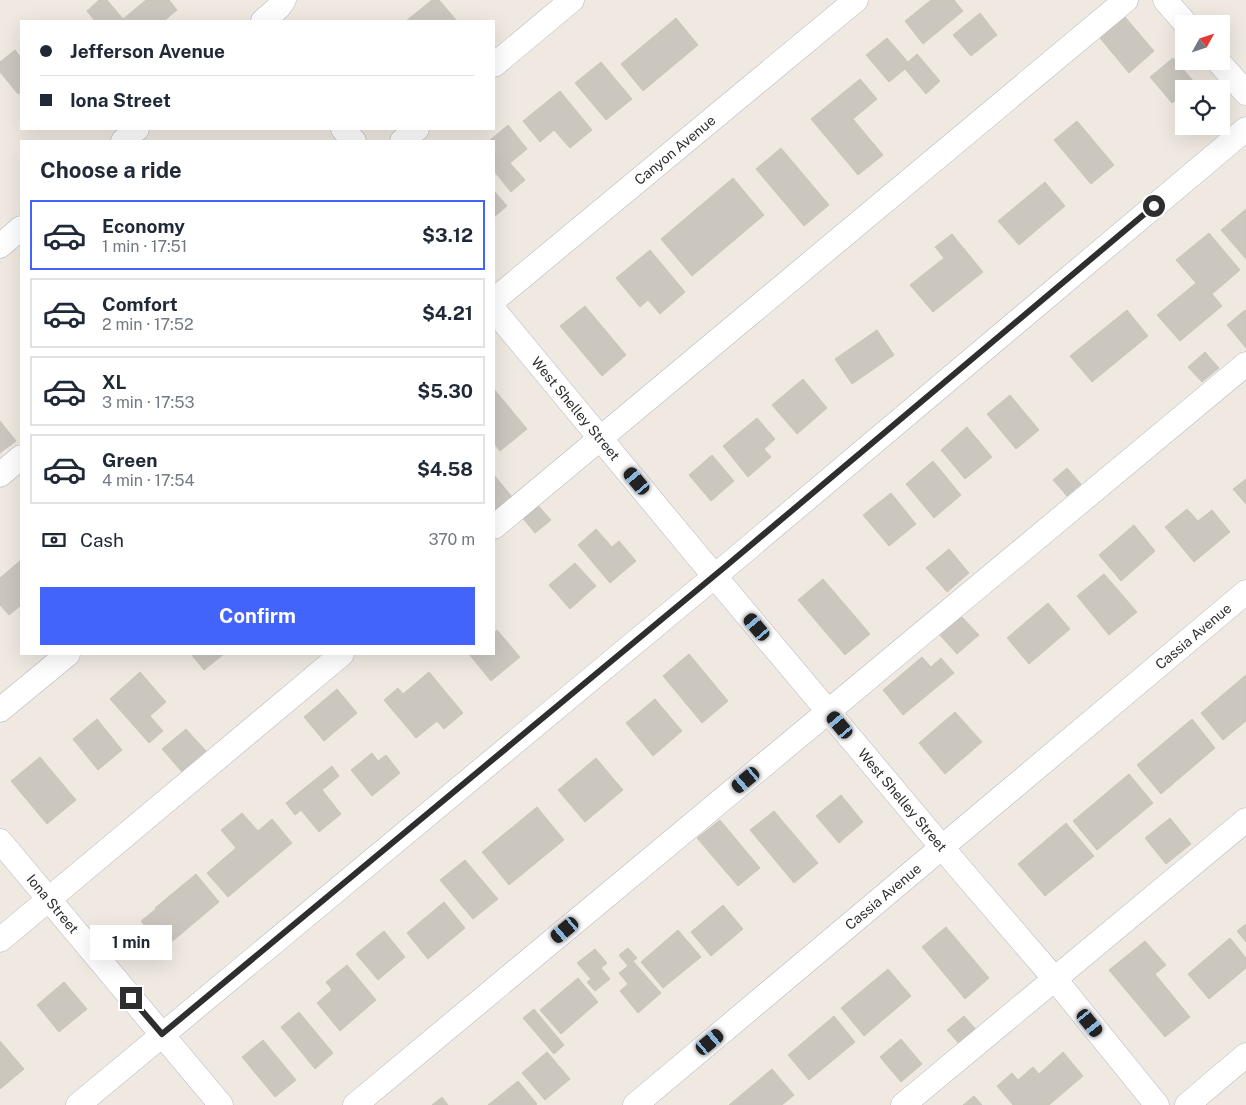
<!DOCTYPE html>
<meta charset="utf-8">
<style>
:root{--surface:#fff;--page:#f2f2f3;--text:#1f2937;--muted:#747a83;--line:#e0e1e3;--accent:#4264fb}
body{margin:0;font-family:"Public Sans",sans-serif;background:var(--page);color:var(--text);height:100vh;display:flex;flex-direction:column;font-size:19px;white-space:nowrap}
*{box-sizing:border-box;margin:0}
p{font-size:16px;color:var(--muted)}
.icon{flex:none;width:28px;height:28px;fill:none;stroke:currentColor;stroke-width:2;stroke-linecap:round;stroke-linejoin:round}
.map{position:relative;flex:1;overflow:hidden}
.drawer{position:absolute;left:20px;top:140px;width:475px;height:515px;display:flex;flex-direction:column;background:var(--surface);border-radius:0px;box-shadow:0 5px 20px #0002}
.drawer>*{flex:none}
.guide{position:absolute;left:20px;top:20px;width:475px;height:110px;border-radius:0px;box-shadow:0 5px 20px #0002;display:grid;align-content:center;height:110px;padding:0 20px;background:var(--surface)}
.needle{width:32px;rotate:50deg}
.fabs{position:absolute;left:1175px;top:15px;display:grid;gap:10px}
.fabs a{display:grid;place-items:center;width:55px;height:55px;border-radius:0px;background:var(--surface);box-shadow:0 5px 20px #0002;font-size:25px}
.end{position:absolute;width:22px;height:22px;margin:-11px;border:6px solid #2e2e2e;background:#fff;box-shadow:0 0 0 2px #fff}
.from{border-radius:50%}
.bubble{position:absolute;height:35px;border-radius:0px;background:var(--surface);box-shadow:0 5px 20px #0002;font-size:16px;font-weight:700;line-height:35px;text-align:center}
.car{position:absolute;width:15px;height:30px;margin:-15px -8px;border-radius:6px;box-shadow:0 0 4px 1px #0007;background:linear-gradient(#222 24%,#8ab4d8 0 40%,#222 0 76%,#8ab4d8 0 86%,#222 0)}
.guide b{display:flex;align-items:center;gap:18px;height:48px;font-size:19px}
.guide b+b{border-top:1px solid var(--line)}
.guide i{width:12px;height:12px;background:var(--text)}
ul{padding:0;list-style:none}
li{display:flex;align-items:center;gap:15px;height:70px;margin:0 10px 8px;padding:0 10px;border:2px solid var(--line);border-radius:0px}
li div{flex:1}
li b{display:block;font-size:19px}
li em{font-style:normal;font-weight:700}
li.selected{border-color:var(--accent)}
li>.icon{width:45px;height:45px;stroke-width:1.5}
h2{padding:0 20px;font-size:22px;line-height:60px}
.pay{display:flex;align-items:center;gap:12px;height:55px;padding:0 20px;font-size:19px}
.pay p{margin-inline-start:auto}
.cta{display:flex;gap:10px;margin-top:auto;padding:10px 20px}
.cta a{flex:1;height:58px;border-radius:0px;background:var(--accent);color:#fff;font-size:20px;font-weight:700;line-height:58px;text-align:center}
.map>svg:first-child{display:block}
.building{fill:#cbc7bf;stroke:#cbc5ba}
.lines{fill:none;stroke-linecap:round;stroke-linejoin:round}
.minor-casing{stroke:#b4b7c1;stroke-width:25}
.minor{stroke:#fff;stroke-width:24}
.route{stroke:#2e2e2e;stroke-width:6}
.labels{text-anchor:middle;stroke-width:5;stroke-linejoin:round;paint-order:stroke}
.street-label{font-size:14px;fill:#2e2e2e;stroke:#fff}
</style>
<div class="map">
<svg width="1246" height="1105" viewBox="0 0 1246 1105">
<rect width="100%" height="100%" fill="#efe9e1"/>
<!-- building -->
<g class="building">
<polygon points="99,0 107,0 123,19 146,0 169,0 177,10 164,21 95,21 87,11"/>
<polygon points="432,0 439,0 457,21 406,21"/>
<polygon points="931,0 954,0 963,11 923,44 905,21"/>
<polygon points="980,13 997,35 971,56 953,35"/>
<polygon points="1125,17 1154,51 1129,73 1100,38"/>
<polygon points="676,18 698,45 643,91 621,64"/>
<polygon points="887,38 908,62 917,54 940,81 926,94 905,69 889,82 866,55"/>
<polygon points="15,50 21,58 21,92 18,94 0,72 0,62"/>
<polygon points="1173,58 1195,83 1188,89 1184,89 1184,93 1172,103 1150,77"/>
<polygon points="601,62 632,99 606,120 575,83"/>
<polygon points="860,79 877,99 853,119 883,155 858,175 811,119"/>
<polygon points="560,91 592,130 570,148 554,130 540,142 523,121"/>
<polygon points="1077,121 1114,165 1091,184 1054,140"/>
<polygon points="508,125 527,149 510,163 525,180 511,192 494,171 494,141 489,141"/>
<polygon points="781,148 829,205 804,226 756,169"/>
<polygon points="733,178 764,215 692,276 661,239"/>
<polygon points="1045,182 1065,206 1019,245 998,221"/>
<polygon points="494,191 507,206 494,217"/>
<polygon points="1246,209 1246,259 1221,230"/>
<polygon points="1209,233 1240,270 1212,294 1222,306 1180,341 1157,315 1196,283 1176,260"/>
<polygon points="952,234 983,272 933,312 910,285 944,258 935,247"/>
<polygon points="650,250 685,292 660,314 648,300 640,307 616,278"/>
<polygon points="585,306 626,355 602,376 560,326"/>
<polygon points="1127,310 1148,336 1092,382 1070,356"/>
<polygon points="1245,310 1246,311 1246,348 1227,325"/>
<polygon points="877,330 894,355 852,384 835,359"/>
<polygon points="1205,352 1219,368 1202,382 1188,367"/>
<polygon points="803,379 827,408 797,434 772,405"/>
<polygon points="494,389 527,429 500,451 494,443"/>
<polygon points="1010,395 1039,430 1016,449 987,414"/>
<polygon points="757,418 775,439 764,449 771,457 748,477 723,446"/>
<polygon points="0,421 16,441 0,453"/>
<polygon points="967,427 992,457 965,479 941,450"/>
<polygon points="712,455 734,481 711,501 689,475"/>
<polygon points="933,461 961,495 934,518 906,484"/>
<polygon points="1067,468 1081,484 1067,496 1053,480"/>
<polygon points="494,475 512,497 494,513"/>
<polygon points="1246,479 1246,504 1233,489"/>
<polygon points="891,493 916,524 889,546 863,515"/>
<polygon points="535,502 551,520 535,533 520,515"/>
<polygon points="1187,509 1198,521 1212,510 1230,532 1194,562 1165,527"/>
<polygon points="1134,525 1155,551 1121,581 1099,555"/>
<polygon points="596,529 612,547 619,541 636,561 610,583 578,545"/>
<polygon points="949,549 969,573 947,592 926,568"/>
<polygon points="21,560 21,605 9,615 0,605 0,578"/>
<polygon points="575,563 596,586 570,609 549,585"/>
<polygon points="1104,574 1137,612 1109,635 1077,596"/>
<polygon points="823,579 870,634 845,655 798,600"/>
<polygon points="1048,603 1070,629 1029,664 1007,638"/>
<polygon points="959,614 979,635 957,654 938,633"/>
<polygon points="497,630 520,657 491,681 469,654 494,654 494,633"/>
<polygon points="191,654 224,654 204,670"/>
<polygon points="689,654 728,701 702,723 663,676"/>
<polygon points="922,657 931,667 941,658 954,673 903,715 883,690"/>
<polygon points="140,672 166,702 150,716 163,731 149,743 110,699"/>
<polygon points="429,672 463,713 444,729 437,721 416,738 384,700 398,688 403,694"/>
<polygon points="1246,675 1246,721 1223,740 1201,713"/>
<polygon points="337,689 357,713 324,741 304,717"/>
<polygon points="655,699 682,731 653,756 626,723"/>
<polygon points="955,712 982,742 945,774 919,743"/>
<polygon points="97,719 122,750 98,770 73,739"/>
<polygon points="1192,719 1215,748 1161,794 1137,765"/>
<polygon points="186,729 206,751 182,772 162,749"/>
<polygon points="372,753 378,761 386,755 400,773 372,796 351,770"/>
<polygon points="40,757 76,800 47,824 11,781"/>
<polygon points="596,758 623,790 585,822 558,790"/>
<polygon points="332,766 339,776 322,790 341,814 319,832 301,810 295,815 286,803"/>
<polygon points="1129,774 1153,803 1097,850 1073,821"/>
<polygon points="841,795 863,822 839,843 816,816"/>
<polygon points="537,807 564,840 509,885 482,852"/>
<polygon points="774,811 818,863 794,883 750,830"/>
<polygon points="242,813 258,831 272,819 292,843 228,897 207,873 236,848 221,830"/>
<polygon points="1170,818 1191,844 1166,864 1145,838"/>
<polygon points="720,820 760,868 738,886 697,838"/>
<polygon points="1066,823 1094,856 1045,896 1018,864"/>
<polygon points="465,860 498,899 473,919 440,880"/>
<polygon points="196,874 219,902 163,949 141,921 156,909 155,908"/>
<polygon points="444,902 465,928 428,959 407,933"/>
<polygon points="723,905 743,929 711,956 691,932"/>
<polygon points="1246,924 1246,942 1237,931"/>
<polygon points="946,927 989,978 965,999 922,947"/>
<polygon points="678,930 701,957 663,988 641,962"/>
<polygon points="384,931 405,957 378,980 356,954"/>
<polygon points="1230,938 1246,958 1246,968 1209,999 1188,974"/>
<polygon points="1145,941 1166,965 1155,974 1190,1017 1165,1037 1109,970"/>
<polygon points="628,948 637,958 633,961 661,993 638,1013 620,991 628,984 619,973 628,966 619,955"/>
<polygon points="595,949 607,963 601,968 610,979 595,991 587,982 591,979 577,963"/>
<polygon points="347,965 376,1000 340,1031 317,1003 332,990 326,982"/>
<polygon points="888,969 911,996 864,1036 841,1008"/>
<polygon points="578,978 598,1002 561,1034 540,1010"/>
<polygon points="64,982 87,1009 59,1032 37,1005"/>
<polygon points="534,1009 564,1045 554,1054 523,1018"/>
<polygon points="299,1012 333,1053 315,1069 281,1027"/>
<polygon points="834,1016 855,1042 809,1080 788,1055"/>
<polygon points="964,1016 979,1033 962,1047 947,1030"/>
<polygon points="901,1039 922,1064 901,1082 880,1057"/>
<polygon points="263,1040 296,1080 275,1097 242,1057"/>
<polygon points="0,1041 24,1069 0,1089"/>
<polygon points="547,1052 570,1079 545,1100 522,1073"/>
<polygon points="1063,1052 1083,1076 1049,1105 1013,1105 997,1086 1012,1073 1018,1080 1033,1067 1039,1074"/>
<polygon points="772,1069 794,1095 782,1105 729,1105"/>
<polygon points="518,1081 537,1104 536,1105 488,1105"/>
<polygon points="974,1096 982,1105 963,1105"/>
<polygon points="442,1097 448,1105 432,1105"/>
</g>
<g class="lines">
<defs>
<g id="minor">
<polyline points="1165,0 1186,24"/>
<polyline points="263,21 278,8 284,0"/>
<polyline points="1218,61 1246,93"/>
<polyline points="494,65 572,0"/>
<polyline points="343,129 354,141"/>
<polyline points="123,141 137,129"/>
<polyline points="402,141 417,129"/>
<polyline points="0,246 21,228"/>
<path id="s1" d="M494,300L856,0"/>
<path id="s2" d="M494,310L696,554L962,871L1054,978L1157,1105"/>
<polyline points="0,475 21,457"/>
<polyline points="494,527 1126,0"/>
<polyline points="0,710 68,654"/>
<path id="s3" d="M0,841L221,1105"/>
<polyline points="0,940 342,654"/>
<polyline points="78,1105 715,576 1246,129"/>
<polyline points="355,1105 1246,364"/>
<path id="s4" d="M635,1105L1246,592"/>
<polyline points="903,1105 1246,820"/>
<polyline points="1187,1105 1246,1055"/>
</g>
</defs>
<!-- minor casing -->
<use href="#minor" class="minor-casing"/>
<!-- minor -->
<use href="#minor" class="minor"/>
</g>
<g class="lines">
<!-- route -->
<polyline class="route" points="131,998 162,1034 726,566 1154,206"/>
</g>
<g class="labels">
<!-- street labels -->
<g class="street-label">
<text dy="5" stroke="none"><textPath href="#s1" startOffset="235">Canyon Avenue</textPath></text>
<text dy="5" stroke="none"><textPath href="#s2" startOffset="128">West Shelley Street</textPath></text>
<text dy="5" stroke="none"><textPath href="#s4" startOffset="729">Cassia Avenue</textPath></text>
<text dy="5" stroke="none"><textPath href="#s2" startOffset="638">West Shelley Street</textPath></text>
<text dy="5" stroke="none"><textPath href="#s4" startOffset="324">Cassia Avenue</textPath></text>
<text dy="5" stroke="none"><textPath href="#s3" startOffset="82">Iona Street</textPath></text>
</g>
</g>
</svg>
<div class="fabs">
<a><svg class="needle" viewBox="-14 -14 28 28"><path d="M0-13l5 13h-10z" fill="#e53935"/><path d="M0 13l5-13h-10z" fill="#747a83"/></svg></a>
<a><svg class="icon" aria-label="locate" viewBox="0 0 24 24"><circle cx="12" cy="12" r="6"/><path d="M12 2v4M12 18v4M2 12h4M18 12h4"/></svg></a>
</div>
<i class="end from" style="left:1154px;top:206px"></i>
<i class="end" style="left:131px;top:998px"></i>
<div class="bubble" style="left:90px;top:925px;width:82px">1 min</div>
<i class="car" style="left:637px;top:481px;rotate:320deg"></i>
<i class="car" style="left:757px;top:627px;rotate:320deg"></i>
<i class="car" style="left:840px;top:725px;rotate:320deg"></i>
<i class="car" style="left:746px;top:780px;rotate:230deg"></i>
<i class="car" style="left:565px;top:930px;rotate:230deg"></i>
<i class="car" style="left:1090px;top:1023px;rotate:141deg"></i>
<i class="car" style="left:710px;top:1042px;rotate:50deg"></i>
<div class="guide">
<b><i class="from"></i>Jefferson Avenue</b>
<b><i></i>Iona Street</b>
</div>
<section class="drawer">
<h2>Choose a ride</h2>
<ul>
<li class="selected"><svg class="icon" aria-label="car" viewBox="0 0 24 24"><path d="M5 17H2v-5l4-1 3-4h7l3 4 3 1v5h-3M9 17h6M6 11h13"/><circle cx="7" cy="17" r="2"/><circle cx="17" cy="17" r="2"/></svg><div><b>Economy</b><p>1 min · 17:51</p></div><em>$3.12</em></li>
<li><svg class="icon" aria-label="car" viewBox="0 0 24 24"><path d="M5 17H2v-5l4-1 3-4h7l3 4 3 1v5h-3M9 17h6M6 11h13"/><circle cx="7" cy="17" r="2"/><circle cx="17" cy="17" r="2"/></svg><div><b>Comfort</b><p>2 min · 17:52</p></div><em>$4.21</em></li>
<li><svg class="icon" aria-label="car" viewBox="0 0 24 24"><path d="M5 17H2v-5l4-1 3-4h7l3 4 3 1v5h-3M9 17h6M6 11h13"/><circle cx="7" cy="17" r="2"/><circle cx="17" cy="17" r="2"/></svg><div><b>XL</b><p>3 min · 17:53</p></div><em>$5.30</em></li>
<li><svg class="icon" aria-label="car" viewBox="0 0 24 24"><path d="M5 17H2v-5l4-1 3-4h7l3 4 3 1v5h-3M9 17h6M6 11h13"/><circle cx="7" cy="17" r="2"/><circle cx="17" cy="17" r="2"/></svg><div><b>Green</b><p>4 min · 17:54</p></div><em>$4.58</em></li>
</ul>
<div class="pay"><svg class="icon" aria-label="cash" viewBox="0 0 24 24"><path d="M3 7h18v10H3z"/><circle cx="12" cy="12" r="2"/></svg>Cash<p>370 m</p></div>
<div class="cta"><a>Confirm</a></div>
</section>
</div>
